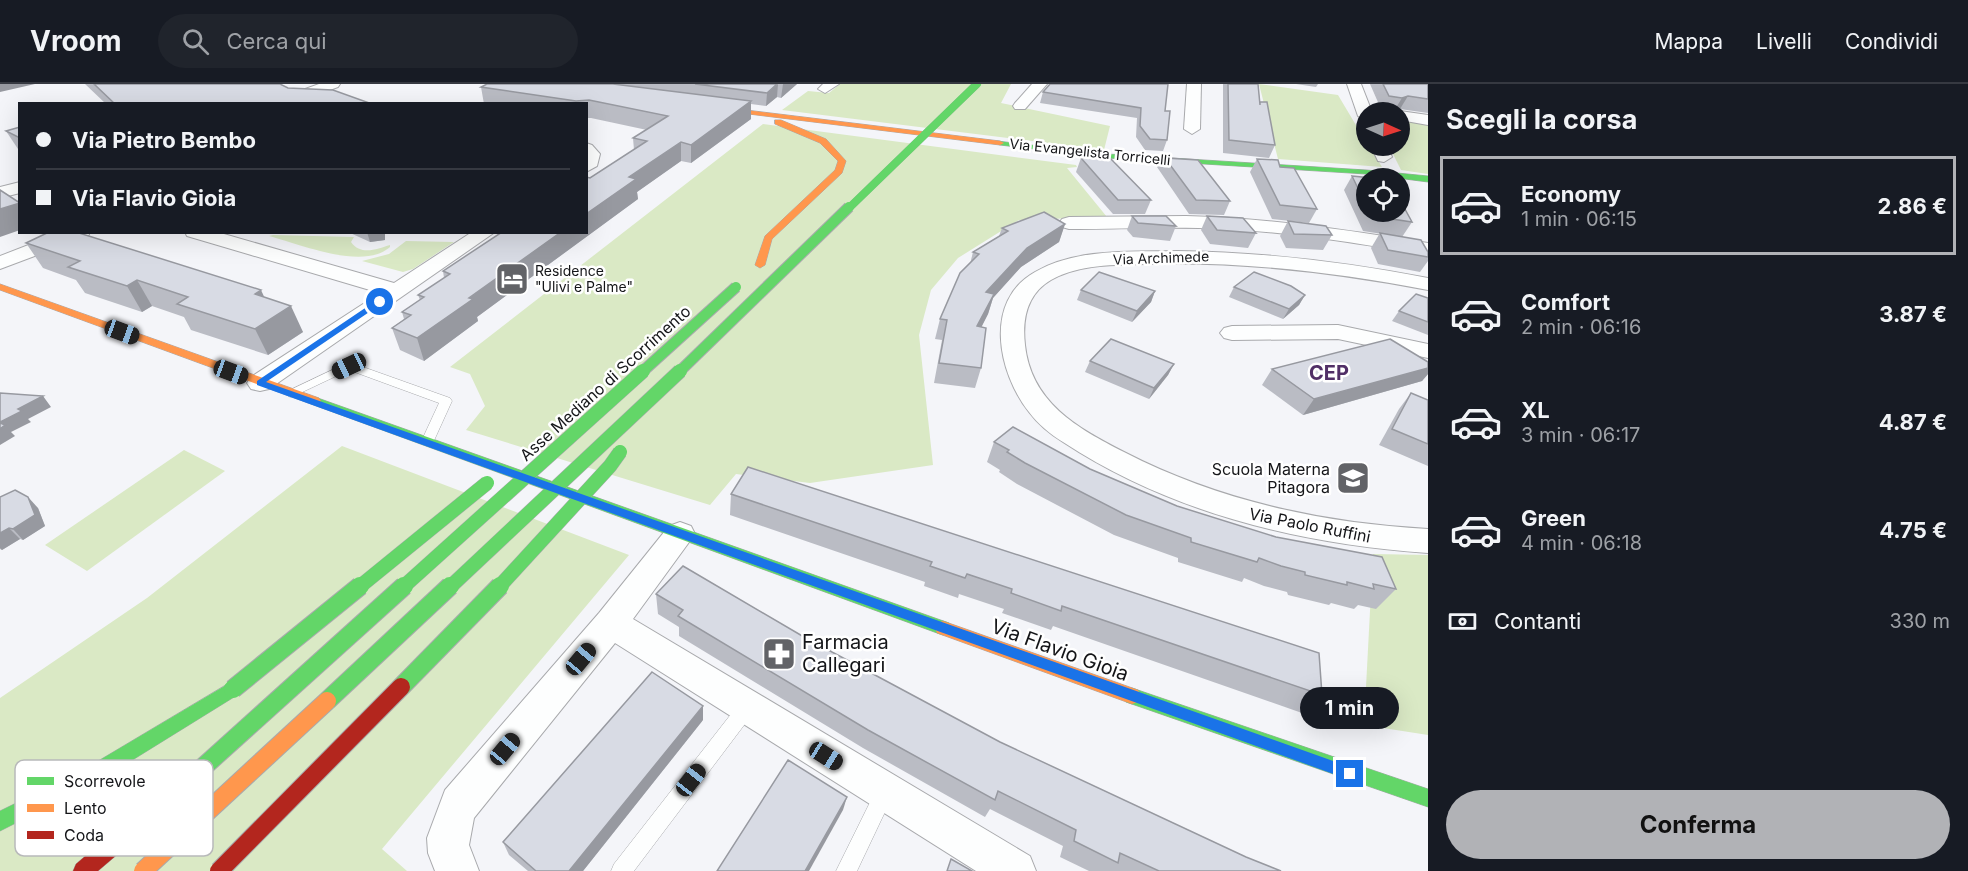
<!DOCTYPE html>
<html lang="it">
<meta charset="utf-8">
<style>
:root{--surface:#171b24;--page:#20242c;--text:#f1f3f6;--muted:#9ea1a6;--line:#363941;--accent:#b1b2b6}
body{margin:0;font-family:Inter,sans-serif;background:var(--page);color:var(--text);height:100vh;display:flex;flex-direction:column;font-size:22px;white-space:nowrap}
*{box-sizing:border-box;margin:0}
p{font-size:20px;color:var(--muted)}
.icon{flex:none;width:33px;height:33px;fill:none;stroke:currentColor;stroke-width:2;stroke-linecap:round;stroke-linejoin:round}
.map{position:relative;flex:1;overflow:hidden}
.drawer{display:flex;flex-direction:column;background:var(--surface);width:540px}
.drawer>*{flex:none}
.top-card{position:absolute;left:18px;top:18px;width:570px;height:132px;border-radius:0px;box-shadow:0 6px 24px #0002;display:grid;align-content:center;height:132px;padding:0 18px;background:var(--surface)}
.needle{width:39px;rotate:93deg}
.tools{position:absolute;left:1356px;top:18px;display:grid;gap:12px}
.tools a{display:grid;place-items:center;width:54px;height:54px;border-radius:50%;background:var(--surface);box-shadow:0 6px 24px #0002;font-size:30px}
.end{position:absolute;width:27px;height:27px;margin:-14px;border:8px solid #1a73e8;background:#fff;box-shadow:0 0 0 3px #fff}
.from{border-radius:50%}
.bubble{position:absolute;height:42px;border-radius:21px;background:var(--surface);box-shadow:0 6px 24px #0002;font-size:20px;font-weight:700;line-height:42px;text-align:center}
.car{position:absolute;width:18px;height:36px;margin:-18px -9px;border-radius:8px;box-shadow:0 0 4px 2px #0007;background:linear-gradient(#222 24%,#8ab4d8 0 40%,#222 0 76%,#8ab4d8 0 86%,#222 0)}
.top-card b{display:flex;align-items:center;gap:21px;height:57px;font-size:22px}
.top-card b+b{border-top:2px solid var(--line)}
.top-card i{width:15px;height:15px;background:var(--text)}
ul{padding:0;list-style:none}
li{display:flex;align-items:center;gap:18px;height:99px;margin:0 12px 9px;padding:0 6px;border:3px solid transparent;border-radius:0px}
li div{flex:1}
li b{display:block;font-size:22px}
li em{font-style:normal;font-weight:700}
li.selected{border-color:var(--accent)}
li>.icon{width:54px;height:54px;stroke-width:1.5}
h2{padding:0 18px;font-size:27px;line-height:72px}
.pay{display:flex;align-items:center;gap:15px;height:66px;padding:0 18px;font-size:22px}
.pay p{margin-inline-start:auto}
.cta{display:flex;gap:12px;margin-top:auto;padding:12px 18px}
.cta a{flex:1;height:69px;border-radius:36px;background:var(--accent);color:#111;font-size:24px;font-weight:700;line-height:69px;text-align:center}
header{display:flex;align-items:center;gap:36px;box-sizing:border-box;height:84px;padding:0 30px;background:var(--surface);border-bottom:2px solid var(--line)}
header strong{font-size:28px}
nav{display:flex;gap:33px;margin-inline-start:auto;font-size:21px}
.search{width:420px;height:54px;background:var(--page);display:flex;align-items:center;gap:15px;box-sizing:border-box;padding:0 21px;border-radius:33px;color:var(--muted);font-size:22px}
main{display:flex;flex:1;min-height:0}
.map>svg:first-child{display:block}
.green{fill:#dae9c5}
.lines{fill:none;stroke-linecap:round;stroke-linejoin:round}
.lane-casing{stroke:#a8a9ac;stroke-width:1}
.street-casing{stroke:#a8a9ac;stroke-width:2}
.fast-casing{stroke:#a8a9ac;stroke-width:1}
.slow-casing{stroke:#a8a9ac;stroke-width:1}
.jam-casing{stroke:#a8a9ac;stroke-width:1}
.lane{fill:#fdfefe;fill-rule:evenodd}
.street{fill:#fdfefe;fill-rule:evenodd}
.fast{fill:#63d668;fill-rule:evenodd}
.slow{fill:#ff974d;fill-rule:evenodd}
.jam{fill:#b3261e;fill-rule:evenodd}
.fast-bridge-far3-casing{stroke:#a8a9ac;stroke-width:8;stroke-linecap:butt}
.fast-bridge-far2-casing{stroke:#a8a9ac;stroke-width:12;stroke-linecap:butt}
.fast-bridge-far1-casing{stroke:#a8a9ac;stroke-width:15;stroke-linecap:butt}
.fast-bridge-casing{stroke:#a8a9ac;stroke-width:20;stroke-linecap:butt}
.slow-bridge-casing{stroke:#a8a9ac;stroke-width:20;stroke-linecap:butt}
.jam-bridge-casing{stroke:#a8a9ac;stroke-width:20;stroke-linecap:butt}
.fast-bridge-far3{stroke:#63d668;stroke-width:8}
.fast-bridge-far2{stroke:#63d668;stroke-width:10}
.fast-bridge-far1{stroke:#63d668;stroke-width:14}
.fast-bridge{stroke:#63d668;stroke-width:18}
.slow-bridge{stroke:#ff974d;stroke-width:18}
.jam-bridge{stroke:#b3261e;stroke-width:18}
.wall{fill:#babcc4}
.shaded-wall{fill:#9799a0}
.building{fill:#d8dbe4;stroke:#9799a0;stroke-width:1.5}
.route{fill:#1a73e8}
.labels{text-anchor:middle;stroke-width:5;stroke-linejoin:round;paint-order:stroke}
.far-street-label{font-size:14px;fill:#141518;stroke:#fff}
.far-poi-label{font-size:14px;fill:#141518;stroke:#fff;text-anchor:start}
.street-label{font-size:16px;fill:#141518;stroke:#fff}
.poi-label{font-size:16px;fill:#141518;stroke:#fff;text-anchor:end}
.quarter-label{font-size:20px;font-weight:bold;fill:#512f67;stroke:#fff}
.near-poi-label{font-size:20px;fill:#141518;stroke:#fff;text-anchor:start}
.near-street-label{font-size:20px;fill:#141518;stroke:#fff}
.key{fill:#fff;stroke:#b8b9ba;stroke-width:1.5}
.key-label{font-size:16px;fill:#141518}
</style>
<header>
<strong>Vroom</strong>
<div class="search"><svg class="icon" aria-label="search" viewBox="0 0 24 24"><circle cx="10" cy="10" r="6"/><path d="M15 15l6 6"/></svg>Cerca qui</div>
<nav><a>Mappa</a><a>Livelli</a><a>Condividi</a></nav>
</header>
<main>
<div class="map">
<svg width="1428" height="787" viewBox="0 0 1428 787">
<rect width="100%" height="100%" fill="#f4f5f9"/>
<!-- green -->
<g class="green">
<polygon points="840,0 1011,0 1001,19 1110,42 1104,66 782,26 808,7 829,9"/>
<polygon points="1259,0 1338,11 1366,58 1366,62 1369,62 1382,83 1278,75"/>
<polygon points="1400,34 1428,39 1428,90 1401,86 1389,62 1400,62"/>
<polygon points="763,40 1076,81 1077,83 1067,84 1107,133 1019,136 958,174 931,206 919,251 933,381 810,399 736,390 710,421 466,346 485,322 470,290 450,283"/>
<path d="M273,151L354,153L351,158C361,172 377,165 390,161V163C363,187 300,160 269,152Z"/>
<polygon points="406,157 454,158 413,185 403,188 362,177 389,170"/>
<polygon points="342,362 629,471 382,765 407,787 0,787 0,614 147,514"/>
<polygon points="184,366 225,387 87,487 45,461"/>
<polygon points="1373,470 1428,471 1428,651 1364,641"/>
</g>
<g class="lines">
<defs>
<g id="lane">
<polygon points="349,278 450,314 452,317 432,361 427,362 421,358 439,319 349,286 294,312 290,313 284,309"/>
<polygon points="748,614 754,616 757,622 754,628 634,787 611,787 614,780 742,616"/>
<polygon points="885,700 892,702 894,709 857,787 836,787 878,702"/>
</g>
<g id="street">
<polygon points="319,0 340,0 338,3 292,20 270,20 272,17"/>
<polygon points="823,0 839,0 825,9 818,5"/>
<polygon points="1032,0 1047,0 1025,25 1015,25 1013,22 1015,19"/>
<polygon points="1187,0 1201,0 1200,45 1192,50 1184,45"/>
<polygon points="1347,0 1361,0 1372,28 1366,28 1366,36 1358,32"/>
<polygon points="1400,27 1428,31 1428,41 1400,36 1400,28 1396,28"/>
<polygon points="586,59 592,61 600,70 597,82 586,88"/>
<polygon points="1371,62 1387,62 1392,73 1384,78 1378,77"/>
<polygon points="20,98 20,109 0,114 0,103"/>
<path d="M1186,132C1267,134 1348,146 1428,159V171C1361,160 1293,148 1224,145C1173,142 1121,145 1069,145L1062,143L1059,139L1062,135L1069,133Z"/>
<polygon points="62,148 90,148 88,152 0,185 0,172"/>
<polygon points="185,148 217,148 394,199 472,148 495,148 269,305 260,307 251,305 247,299 251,293 380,209 187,152"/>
<path d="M1177,167C1262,168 1345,178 1428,194V206C1334,188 1241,177 1146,180C1114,181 1079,180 1051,196C1027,210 1022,235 1025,261C1031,318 1077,344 1124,368C1219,417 1321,439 1428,445V469C1300,460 1171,429 1063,358C1050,350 1038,340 1029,328C998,289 983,217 1035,188C1076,164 1131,168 1177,167Z"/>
<polygon points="1338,241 1428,260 1428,274 1338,255 1232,256 1224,254 1220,249 1224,244 1232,242"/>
<polygon points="680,438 691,442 695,450 633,535 1030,772 1036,787 976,787 615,559 474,734 469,761 479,787 435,787 428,769 427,754 445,706 599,529 669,442"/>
</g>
<g id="fast">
<polygon points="997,57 1107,70 1366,86 1428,92 1428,98 1366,90 1107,74 1000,61 996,59"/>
<polygon points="315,313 949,539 951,544 949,549 943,551 937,549 311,320 309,317 311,314"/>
<polygon points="233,597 239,600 242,605 239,610 97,698 0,747 0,727 83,686"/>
<polygon points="1132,604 1428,705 1428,723 1126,618 1123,612 1126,606"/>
</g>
<g id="slow">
<polygon points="705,21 1000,57 1004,59 1000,61 708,25 705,25"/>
<polygon points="775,36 781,36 826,55 846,77 842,89 772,155 765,181 760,184 755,181 765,152 835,86 838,77 820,59 775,40"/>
<polygon points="0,200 319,314 321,317 319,320 311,320 0,206"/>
<polygon points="943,537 1138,606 1141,612 1138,618 1132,620 937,549 935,544 937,539"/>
</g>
<polygon id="jam" points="180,695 187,697 189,704 187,711 98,787 73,787 76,780 173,697"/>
</defs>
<!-- lane casing -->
<use href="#lane" class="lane-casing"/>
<!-- street casing -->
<use href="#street" class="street-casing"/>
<!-- fast casing -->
<use href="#fast" class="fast-casing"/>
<!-- slow casing -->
<use href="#slow" class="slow-casing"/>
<!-- jam casing -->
<use href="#jam" class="jam-casing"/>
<!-- lane -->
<use href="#lane" class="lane"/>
<!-- street -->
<use href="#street" class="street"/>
<!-- fast -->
<use href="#fast" class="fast"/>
<!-- slow -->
<use href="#slow" class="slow"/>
<!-- jam -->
<use href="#jam" class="jam"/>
<defs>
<polyline id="fast-bridge-far3" points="848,125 977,0"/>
<g id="fast-bridge-far2">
<polyline points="642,288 736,203"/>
<polyline points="679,288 849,123"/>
</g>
<g id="fast-bridge-far1">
<polyline points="358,504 487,399"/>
<polyline points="402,504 643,287"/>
<polyline points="449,504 680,287"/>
<polyline points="498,504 610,382 620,368"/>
</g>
<g id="fast-bridge">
<polyline points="401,603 500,502"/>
<polyline points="233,605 360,502"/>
<polyline points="327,617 450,502"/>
<polyline points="180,704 404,502"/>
</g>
<polyline id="slow-bridge" points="143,787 327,617"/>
<polyline id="jam-bridge" points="219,787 401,603"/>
</defs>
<!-- fast-bridge-far3 casing -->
<use href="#fast-bridge-far3" class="fast-bridge-far3-casing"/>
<!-- fast-bridge-far2 casing -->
<use href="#fast-bridge-far2" class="fast-bridge-far2-casing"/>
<!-- fast-bridge-far1 casing -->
<use href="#fast-bridge-far1" class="fast-bridge-far1-casing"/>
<!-- fast-bridge casing -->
<use href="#fast-bridge" class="fast-bridge-casing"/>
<!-- slow-bridge casing -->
<use href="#slow-bridge" class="slow-bridge-casing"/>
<!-- jam-bridge casing -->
<use href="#jam-bridge" class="jam-bridge-casing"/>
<!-- fast-bridge-far3 -->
<use href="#fast-bridge-far3" class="fast-bridge-far3"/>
<!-- fast-bridge-far2 -->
<use href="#fast-bridge-far2" class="fast-bridge-far2"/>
<!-- fast-bridge-far1 -->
<use href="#fast-bridge-far1" class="fast-bridge-far1"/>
<!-- fast-bridge -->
<use href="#fast-bridge" class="fast-bridge"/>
<!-- slow-bridge -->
<use href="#slow-bridge" class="slow-bridge"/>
<!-- jam-bridge -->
<use href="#jam-bridge" class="jam-bridge"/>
</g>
<!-- wall -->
<g class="wall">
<polygon points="85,0 280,0 288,4 372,20 103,20 105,19"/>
<polygon points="487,0 797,0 781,14 777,13 766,22 751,20 751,35 691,79 681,77 637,108 638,115 477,233 478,237 424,277 400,266 392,244 404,235 402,228 420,216 418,211 444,194 443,187 634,66 633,54 647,46 591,34 586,34 586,20 484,20 481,3"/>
<polygon points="1223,0 1258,0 1260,19 1275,61 1269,74 1223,69"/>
<polygon points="1296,0 1318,0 1316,3"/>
<polygon points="1370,0 1428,0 1428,29 1400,25 1394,27 1381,25"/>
<polygon points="1043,8 1165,27 1167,56 1163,67 1145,66 1136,53 1137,34 1040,19"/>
<polygon points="20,43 20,68 6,47"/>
<polygon points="1162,70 1166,74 1230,117 1224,131 1189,130 1157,83"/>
<polygon points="1081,74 1151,116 1145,130 1113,130 1076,88"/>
<polygon points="1257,75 1280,83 1317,125 1309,139 1272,135 1250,88"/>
<polygon points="1352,92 1366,94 1366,128 1400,128 1412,138 1402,153 1363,147 1344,106"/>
<polygon points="1132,132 1176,142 1170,157 1133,153 1127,146"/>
<polygon points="1207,132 1256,149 1248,164 1210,160 1201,146"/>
<polygon points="1288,137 1332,151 1323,166 1286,164 1280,152"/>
<polygon points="1065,140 1059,158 1021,183 993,214 988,230 981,243 981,284 975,304 934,299 942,256 935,255 940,235 970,180 973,168 999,152 1002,144"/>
<polygon points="348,148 385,148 385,156 370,158"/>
<polygon points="1380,149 1428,168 1428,177 1420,188 1378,180 1371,164"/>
<polygon points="26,159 264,213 303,248 268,271 191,246 184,233 152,222 142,228 85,209 76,196 43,184"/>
<polygon points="1234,203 1305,211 1299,221 1283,235 1229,213"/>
<polygon points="1081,206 1155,207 1151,218 1132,238 1077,216"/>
<polygon points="1428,214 1428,251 1392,237 1399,227"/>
<polygon points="1090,277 1174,280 1168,291 1149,315 1085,288"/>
<polygon points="1428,278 1428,290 1422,297 1303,331 1262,301 1272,285"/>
<polygon points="1411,309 1428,316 1428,382 1379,361 1399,325"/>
<polygon points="994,358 1090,385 1177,422 1396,505 1376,525 1358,521 1354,525 1331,519 1329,521 1288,511 1287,508 1264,502 1244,494 1242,498 1178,478 1178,474 1114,451 1017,400 999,388 1000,386 987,378"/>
<polygon points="748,383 1322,611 1302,629 1053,542 1051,546 1002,529 1004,525 959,510 958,514 924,502 925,498 730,431 731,410"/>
<polygon points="0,413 38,424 45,442 23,456 20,455 2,466 0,465"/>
<polygon points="656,510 804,553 1000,658 1246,773 1281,787 1089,787 1060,773 1063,762 990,725 985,733 863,664 679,552 679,543 658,530"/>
<polygon points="703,636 583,787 528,787 509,771 503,758"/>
</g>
<!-- shaded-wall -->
<g class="shaded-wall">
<polygon points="0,0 35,0 0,8"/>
<polygon points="778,0 777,13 766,22 767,9"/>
<polygon points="783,0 797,0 781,14"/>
<polygon points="1408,12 1400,25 1394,27 1402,14"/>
<polygon points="751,17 751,35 691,79 691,61"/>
<polygon points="681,58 681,77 637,108 638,115 477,233 478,237 424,277 417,254 469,214 561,148 586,148 586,130 629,93"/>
<polygon points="20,119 20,146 0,153 0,125"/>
<polygon points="1065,140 1059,158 1021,183 993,214 988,230 972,262 986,208 1027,164"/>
<polygon points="367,148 385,148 385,156 370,158"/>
<polygon points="137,196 152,222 142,228 127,202"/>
<polygon points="261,206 273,232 255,210"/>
<polygon points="1155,207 1151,218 1132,238 1137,227"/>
<polygon points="1305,211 1299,221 1283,235 1289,225"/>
<polygon points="291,222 303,248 268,271 255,245"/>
<polygon points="1174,280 1168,291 1149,315 1154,304"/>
<polygon points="1428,284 1428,290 1422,297 1303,331 1314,315"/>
<polygon points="43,312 51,323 28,335 31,338 11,348 15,352 0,361 0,338 18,325"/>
<polygon points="28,413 38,424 45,442 23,456 13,445"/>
<polygon points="9,444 20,455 2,466 0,464 0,449"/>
<polygon points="703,622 703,636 583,787 569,787"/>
<polygon points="847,713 843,726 809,787 805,787"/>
</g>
<!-- building -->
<g class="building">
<polygon points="94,0 280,0 288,4 333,6 372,20 115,20"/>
<polygon points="487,0 613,0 751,17 691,61 681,58 629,93 636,95 586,130 586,93 590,94 647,57 633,54 668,32 589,16 576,17 481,3"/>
<polygon points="695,0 777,0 767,9"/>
<polygon points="1050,0 1168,0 1165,27 1170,27 1167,56 1150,55 1140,42 1141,24 1043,8"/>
<polygon points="1228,0 1258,0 1260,21 1260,18 1267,18 1275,61 1229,56"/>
<polygon points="1383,0 1428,0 1428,15 1408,12 1402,14 1389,12"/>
<polygon points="20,43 20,54 6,47"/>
<polygon points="1162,70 1167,70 1166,74 1198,76 1230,117 1196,116"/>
<polygon points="1081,74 1110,74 1151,116 1118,116"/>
<polygon points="1257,75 1278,76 1280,83 1294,84 1317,125 1280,121"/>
<polygon points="1352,92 1372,94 1366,94 1366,121"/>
<polygon points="0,106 20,119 0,125"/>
<polygon points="1400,116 1412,138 1372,132 1370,128 1400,128"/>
<polygon points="1044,128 1065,140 1027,164 986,208 994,210 977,242 986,244 981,284 939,279 947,236 940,235 960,189 979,170 973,168 1008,147 1002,144"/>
<polygon points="1132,132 1166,132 1176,142 1138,139"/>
<polygon points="1207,132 1243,134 1256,149 1217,146"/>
<polygon points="1288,137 1326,142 1332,151 1294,150"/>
<polygon points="49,148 76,148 261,206 255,210 291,222 255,245 177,220 188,213 137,196 127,202 68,183 80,177 26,159"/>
<polygon points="502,148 561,148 469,214 473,215 417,254 392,244 411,231 402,228 424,213 418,211 450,190 443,187"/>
<polygon points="1380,149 1421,156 1428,168 1428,173 1388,166"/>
<polygon points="1099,188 1155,207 1137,227 1081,206"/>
<polygon points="1254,188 1291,202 1305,211 1289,225 1234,203"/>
<polygon points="1416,210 1428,214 1428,238 1399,227"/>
<polygon points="1111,255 1174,280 1154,304 1090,277"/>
<polygon points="1390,255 1428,278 1428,284 1314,315 1272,285"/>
<polygon points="0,309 43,312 18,325 22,327 0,338"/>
<polygon points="1411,309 1428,316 1428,360 1392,345"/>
<polygon points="0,339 5,341 0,345"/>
<polygon points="1013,343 1090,385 1177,422 1276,453 1382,473 1396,505 1373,500 1374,505 1347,498 1347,501 1305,491 1305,488 1281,482 1259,474 1257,478 1191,458 1191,454 1126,431 1025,379 1007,368 1009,366 994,358"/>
<polygon points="748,383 1319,569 1322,611 1062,522 1061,527 1011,509 1012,505 967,490 965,494 930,482 932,478 731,410"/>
<polygon points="15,406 28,413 35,431 13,445 9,444 0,449 0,413"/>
<polygon points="683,482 804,553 1000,658 1246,773 1281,787 1159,787 1120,769 1118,779 1074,757 1076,746 998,707 995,716 868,646 678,532 683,526 656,510"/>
<polygon points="652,588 703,622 569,787 536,787 503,758"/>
<polygon points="788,676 847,713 805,787 717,787"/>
<polygon points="951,775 972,787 947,787"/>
</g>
<!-- route -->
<polygon class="route" points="377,216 384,218 266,298 1350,683 1355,685 1357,690 1355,694 1350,696 257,301 257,297"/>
<!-- icons -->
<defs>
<symbol id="hotel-square" viewBox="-11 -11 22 22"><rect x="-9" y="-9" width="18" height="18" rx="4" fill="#626367" stroke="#fff"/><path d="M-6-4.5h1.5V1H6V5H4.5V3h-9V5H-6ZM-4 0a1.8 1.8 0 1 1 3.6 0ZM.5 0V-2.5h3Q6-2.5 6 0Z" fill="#fff"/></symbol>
<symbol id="school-square" viewBox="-11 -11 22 22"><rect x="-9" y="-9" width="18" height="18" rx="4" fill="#626367" stroke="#fff"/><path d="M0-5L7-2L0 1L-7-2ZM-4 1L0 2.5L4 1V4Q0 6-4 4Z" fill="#fff"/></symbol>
<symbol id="pharmacy-square" viewBox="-11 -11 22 22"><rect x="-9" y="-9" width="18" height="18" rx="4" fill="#626367" stroke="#fff"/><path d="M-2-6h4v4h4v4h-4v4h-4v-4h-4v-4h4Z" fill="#fff"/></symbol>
</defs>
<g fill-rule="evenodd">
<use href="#hotel-square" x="493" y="176" width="38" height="38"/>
<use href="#school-square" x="1334" y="375" width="38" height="38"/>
<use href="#pharmacy-square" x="760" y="551" width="38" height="38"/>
</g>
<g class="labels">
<!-- far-street labels -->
<g class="far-street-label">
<text transform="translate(1090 68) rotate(6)" y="5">Via Evangelista Torricelli</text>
<text transform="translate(1161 174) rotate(-2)" y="5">Via Archimede</text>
</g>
<!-- far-poi labels -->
<g class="far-poi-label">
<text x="535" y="192">Residence<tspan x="535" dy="16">"Ulivi e Palme"</tspan></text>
</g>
<!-- street labels -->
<g class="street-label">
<text transform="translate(605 299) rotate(-42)" y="6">Asse Mediano di Scorrimento</text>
<text transform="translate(1310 441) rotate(11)" y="6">Via Paolo Ruffini</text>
</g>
<!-- poi labels -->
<g class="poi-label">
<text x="1330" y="391">Scuola Materna<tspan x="1330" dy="18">Pitagora</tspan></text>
</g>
<!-- quarter labels -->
<g class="quarter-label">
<text x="1329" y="296">CEP</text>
</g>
<!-- near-poi labels -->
<g class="near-poi-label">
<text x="802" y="565">Farmacia<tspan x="802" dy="23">Callegari</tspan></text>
</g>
<!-- near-street labels -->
<g class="near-street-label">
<text transform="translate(1060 566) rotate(20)" y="7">Via Flavio Gioia</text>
</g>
</g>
<!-- legend -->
<rect x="15" y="676" width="198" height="96" rx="9" class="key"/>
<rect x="27" y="693" width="27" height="8" fill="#63d668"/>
<rect x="27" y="720" width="27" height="8" fill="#ff974d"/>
<rect x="27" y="747" width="27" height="8" fill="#b3261e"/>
<g class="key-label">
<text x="64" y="703">Scorrevole</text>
<text x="64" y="730">Lento</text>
<text x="64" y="757">Coda</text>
</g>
</svg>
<div class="tools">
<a><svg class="needle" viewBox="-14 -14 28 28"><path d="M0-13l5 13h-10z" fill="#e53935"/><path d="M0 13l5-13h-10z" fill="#9ea1a6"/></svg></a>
<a><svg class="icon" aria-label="locate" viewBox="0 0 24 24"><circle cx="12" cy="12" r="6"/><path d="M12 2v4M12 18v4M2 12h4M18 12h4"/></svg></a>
</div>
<i class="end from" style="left:380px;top:218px"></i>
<i class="end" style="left:1350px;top:690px"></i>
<div class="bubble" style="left:1300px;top:603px;width:99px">1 min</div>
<i class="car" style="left:122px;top:248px;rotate:110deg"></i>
<i class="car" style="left:349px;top:282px;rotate:245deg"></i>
<i class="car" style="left:231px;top:288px;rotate:110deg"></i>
<i class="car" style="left:581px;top:575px;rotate:40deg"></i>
<i class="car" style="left:505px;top:665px;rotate:40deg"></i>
<i class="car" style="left:826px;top:672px;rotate:122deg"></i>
<i class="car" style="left:691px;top:696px;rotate:38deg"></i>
<div class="top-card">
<b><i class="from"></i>Via Pietro Bembo</b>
<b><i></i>Via Flavio Gioia</b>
</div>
</div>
<section class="drawer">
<h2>Scegli la corsa</h2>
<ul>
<li class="selected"><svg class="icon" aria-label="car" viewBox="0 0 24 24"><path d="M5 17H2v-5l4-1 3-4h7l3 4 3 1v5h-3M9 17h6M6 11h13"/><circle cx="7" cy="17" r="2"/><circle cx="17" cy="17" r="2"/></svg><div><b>Economy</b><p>1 min · 06:15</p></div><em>2.86 €</em></li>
<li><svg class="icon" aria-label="car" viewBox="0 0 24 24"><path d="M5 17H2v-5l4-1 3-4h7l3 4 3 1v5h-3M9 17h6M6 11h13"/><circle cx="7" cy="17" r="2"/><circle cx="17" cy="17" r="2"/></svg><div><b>Comfort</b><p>2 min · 06:16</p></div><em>3.87 €</em></li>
<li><svg class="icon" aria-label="car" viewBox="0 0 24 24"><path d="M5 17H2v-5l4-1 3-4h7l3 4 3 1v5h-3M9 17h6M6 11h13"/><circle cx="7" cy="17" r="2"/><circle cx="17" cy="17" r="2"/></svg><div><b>XL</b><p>3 min · 06:17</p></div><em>4.87 €</em></li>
<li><svg class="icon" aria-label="car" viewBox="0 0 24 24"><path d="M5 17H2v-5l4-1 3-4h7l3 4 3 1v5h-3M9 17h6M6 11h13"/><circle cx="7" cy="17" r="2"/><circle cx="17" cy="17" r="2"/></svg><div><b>Green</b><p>4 min · 06:18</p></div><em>4.75 €</em></li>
</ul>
<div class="pay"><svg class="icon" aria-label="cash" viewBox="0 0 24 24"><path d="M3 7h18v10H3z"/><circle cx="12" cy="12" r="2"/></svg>Contanti<p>330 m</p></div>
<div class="cta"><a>Conferma</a></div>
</section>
</main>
